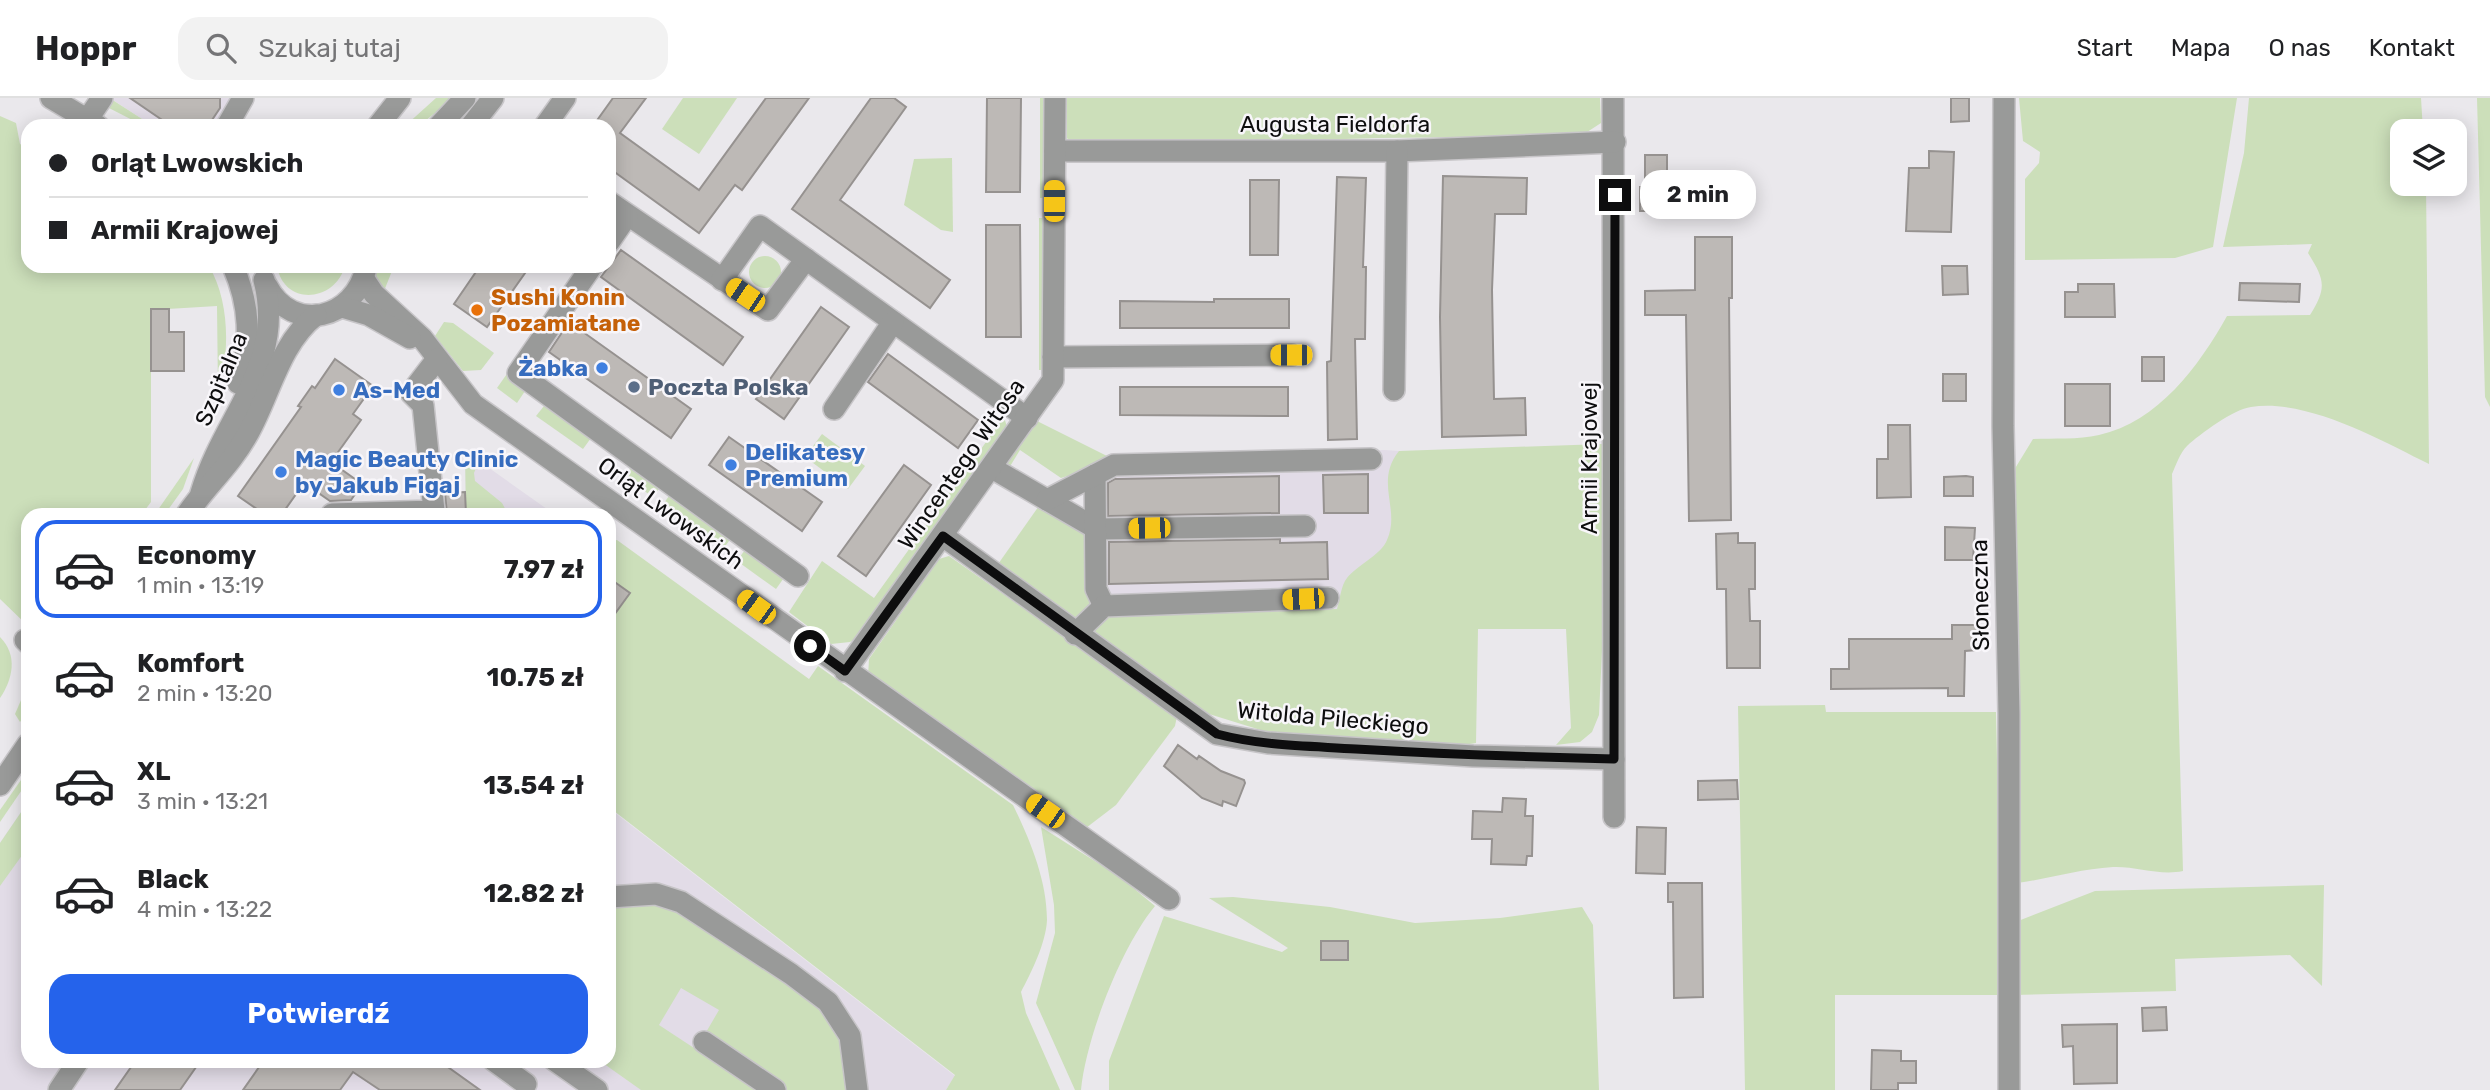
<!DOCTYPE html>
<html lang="pl">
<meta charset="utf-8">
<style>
:root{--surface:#fff;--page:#f2f2f2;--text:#202124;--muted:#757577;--line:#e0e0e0;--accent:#2563eb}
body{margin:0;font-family:Rubik,sans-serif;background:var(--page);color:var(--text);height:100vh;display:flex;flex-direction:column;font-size:26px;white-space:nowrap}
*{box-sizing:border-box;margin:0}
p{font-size:23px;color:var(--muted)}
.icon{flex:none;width:38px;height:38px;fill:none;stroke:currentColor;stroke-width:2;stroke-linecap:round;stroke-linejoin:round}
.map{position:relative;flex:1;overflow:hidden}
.drawer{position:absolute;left:21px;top:410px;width:595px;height:560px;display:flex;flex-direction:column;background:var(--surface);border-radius:21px;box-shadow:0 4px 18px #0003}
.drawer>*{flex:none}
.banner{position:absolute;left:21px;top:21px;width:595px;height:154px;border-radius:21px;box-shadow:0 4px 18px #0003;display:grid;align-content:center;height:154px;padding:0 28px;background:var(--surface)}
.controls{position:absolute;left:2390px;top:21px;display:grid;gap:14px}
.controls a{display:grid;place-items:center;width:77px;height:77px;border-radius:14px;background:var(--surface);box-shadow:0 4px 18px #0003;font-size:35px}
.end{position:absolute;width:32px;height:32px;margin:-16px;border:9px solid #0d0d0e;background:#fff;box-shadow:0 0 0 4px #fff}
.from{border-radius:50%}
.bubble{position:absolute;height:49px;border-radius:21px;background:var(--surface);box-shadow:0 4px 18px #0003;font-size:23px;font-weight:700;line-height:49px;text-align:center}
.car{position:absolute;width:21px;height:42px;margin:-21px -10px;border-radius:9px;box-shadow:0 0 5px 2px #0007;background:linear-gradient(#f5c518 24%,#345 0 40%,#f5c518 0 76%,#345 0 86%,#f5c518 0)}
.banner b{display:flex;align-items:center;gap:24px;height:66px;font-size:26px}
.banner b+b{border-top:2px solid var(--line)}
.banner i{width:18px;height:18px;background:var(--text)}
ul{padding:12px 0 0;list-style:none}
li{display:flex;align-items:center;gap:21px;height:98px;margin:0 14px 10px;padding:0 14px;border:4px solid transparent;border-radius:21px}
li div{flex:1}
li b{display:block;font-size:26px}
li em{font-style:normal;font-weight:700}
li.selected{border-color:var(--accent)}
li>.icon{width:63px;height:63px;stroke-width:1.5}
.button{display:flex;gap:14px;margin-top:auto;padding:14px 28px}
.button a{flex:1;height:80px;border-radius:21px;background:var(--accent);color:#fff;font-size:28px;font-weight:700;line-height:80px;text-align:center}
header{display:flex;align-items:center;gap:42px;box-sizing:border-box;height:98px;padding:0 35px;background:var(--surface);border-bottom:2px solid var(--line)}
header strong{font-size:33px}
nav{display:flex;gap:38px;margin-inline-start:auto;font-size:24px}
.search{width:490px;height:63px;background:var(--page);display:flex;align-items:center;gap:18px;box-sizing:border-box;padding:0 24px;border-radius:21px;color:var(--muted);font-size:26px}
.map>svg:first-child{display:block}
.built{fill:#e2dce7}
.green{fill:#ccdfba}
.building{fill:#bdb9b6;stroke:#969290;stroke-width:2}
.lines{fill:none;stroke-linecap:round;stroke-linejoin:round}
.minor-casing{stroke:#c7c5c8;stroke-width:24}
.minor{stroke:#999a99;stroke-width:21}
.route{stroke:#0d0d0e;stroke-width:9}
.food-dot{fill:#e8710a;stroke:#f8f6fa;stroke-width:2.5}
.shop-dot{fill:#3f7fe0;stroke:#f8f6fa;stroke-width:2.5}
.service-dot{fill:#5c6f8a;stroke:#f8f6fa;stroke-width:2.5}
.labels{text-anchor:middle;stroke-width:5;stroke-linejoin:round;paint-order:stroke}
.street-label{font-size:23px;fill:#0d0d0e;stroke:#f8f6fa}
.food-label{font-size:23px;font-weight:bold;fill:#c56008;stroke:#f8f6fa;text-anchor:start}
.shop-label{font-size:23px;font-weight:bold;fill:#366cbe;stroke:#f8f6fa;text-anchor:start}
.service-label{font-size:23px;font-weight:bold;fill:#4e5e75;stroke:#f8f6fa;text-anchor:start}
</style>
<header>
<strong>Hoppr</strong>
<div class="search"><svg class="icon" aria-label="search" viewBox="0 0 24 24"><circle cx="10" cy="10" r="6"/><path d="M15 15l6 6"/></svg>Szukaj tutaj</div>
<nav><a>Start</a><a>Mapa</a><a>O nas</a><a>Kontakt</a></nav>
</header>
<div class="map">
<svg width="2490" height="992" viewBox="0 0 2490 992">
<rect width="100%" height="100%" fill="#eae8ec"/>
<!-- built -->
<g class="built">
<polygon points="110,0 236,0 217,28 153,28"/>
<polygon points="1385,352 1399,353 1404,510 1108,516 1076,424 1076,413 1091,407 1109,359"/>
<polygon points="465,353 554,416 466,416"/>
<polygon points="609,674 614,714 955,978 946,992 0,992 0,745 28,704 28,962 609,962"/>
</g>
<!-- green -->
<g class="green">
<polygon points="436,0 453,0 419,28 405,28"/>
<polygon points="683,0 737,0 699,56 662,31"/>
<rect x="1040" y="0" width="5" height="100"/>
<polygon points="1067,0 1600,0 1601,25 1581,38 1378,40 1074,49 1067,40"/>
<polygon points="2019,0 2237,0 2213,149 2175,160 2025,162 2025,81 2039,65 2040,54 2023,43"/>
<path d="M2249,0H2421L2423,33H2403V86H2426L2429,366C2381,342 2306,300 2251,309C2234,311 2200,336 2187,348C2180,355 2176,367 2172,376L2183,773C2159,778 2136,768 2113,769C2079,771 2049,781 2017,785L2011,377L2033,341C2054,340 2078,342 2099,337C2158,324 2199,268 2227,218L2310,217C2327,190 2325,182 2308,155L2312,146L2223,149L2244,55Z"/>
<polygon points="2477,0 2490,0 2490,309 2485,299"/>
<polygon points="111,1 153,28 144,28 109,10"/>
<path d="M0,18L16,25L20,46L28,51V168H209C230,204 230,255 218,294L217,208L151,212V404L142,416H28V528L0,501Z"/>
<polygon points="952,60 953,134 941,132 904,107 914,61"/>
<rect x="1039" y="120" width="5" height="152"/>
<circle cx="765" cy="174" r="16"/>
<path d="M277,168H345C335,204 284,209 277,168Z"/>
<polygon points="375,168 394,168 384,193 376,184"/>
<polygon points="444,224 453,225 494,255 481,272 463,273 435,238"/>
<polygon points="511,270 527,290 517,305 497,290"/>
<polygon points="544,308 591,340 583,351 536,318"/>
<polygon points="1004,319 1007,329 856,540 850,544 831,546 789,514 822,463 874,500"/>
<polygon points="1037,323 1109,359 1090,371 1061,380 1020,352 1009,370 1004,369"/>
<polygon points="822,336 865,368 848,391 805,359"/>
<path d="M1602,346L1603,531L1599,617L1592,634L1580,644L1556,647L1571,630L1566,531H1478L1476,645L1463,647L1267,634L1209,616L1094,537L1093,527L1108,516L1337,511C1340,502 1341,487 1347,480C1357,467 1381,457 1387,442C1401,411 1374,384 1399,353Z"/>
<polygon points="465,353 479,363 474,375 475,383 502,405 508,416 466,416"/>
<polygon points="194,360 183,391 165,416 155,416"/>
<polygon points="631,369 661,388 653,399 624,379"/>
<polygon points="671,395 732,439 723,451 662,408"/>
<polygon points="1041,405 1076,424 1092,451 1091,513 1081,523 1066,520 996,469"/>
<path d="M617,442L809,581L818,568L1013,707C1030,742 1047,782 1047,822C1046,845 1031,875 1021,894L1026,915L1060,992H946L955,977L614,713L609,674V524L630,495L609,480V443Z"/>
<polygon points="747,449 786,477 776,491 737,463"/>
<polygon points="949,458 1177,618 1175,628 1116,707 1082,733 868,579 869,561 939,461"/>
<path d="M0,539C18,557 13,581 0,600Z"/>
<polygon points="28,586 28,613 20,624 15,616"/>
<polygon points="1825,607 1826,614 1996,614 2002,897 1835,897 1835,992 1745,992 1738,608"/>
<polygon points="28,672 28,683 0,724 0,712"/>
<polygon points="28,704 28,749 0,788 0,745"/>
<path d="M1041,729L1120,779L1155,808C1121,849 1086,940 1081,992H1075L1036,905L1055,835L1054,807Z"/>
<polygon points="2324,787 2322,888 2290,857 2175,861 2176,893 2014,897 2013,825 2095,793"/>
<polygon points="1233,799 1330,809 1415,825 1500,820 1582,809 1593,827 1599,992 1109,992 1109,963 1164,818 1282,854 1288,850 1209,800"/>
<polygon points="609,804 665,805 821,908 842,935 848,992 787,992 705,936 719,912 681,890 659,927 758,992 641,992 600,963 609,962"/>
</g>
<!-- building -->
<g class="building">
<polygon points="130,0 220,0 220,10 208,28 171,28"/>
<polygon points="613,0 646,0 620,35 699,92 766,0 809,0 742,92 735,87 699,135 609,70 609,28 593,28"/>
<polygon points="871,0 894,0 906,9 840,102 950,182 930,210 792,111"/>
<polygon points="987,0 1021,0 1020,94 986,94"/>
<polygon points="1951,0 1969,0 1969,23 1951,24"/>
<polygon points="1929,53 1954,54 1951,134 1906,133 1909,70 1929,70"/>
<polygon points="1645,57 1667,57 1667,74 1723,74 1723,98 1666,98 1666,113 1640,113 1640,89 1645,89"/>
<polygon points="1443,78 1527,80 1526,116 1495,116 1492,192 1494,301 1525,300 1526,337 1442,339 1440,219"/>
<polygon points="1337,79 1366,80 1363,169 1366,169 1365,241 1355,241 1357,341 1328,342 1327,264 1331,263"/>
<polygon points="1250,82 1279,82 1278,157 1250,157"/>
<polygon points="986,127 1020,127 1021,239 986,239"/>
<polygon points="1695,139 1732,139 1732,200 1729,200 1731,422 1689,423 1686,217 1645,217 1645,193 1695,192"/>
<polygon points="621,152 743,239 723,267 601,179"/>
<polygon points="480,168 530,168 487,229 454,206"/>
<polygon points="1942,168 1967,168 1968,196 1943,197"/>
<polygon points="2240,185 2300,186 2299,204 2239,202"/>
<polygon points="2078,186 2114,186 2115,219 2065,219 2065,194 2078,194"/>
<polygon points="1214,201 1289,201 1289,230 1120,230 1120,203 1214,204"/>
<polygon points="821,209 849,229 784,321 756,301"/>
<polygon points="151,211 169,211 169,234 184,234 184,273 151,273"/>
<polygon points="569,224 691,311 671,340 549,254"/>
<polygon points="888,256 978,322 958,350 868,284"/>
<rect x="2142" y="259" width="22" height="24"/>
<polygon points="335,261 373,288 353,316 361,322 331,364 362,386 351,402 330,403 304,385 282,416 264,416 238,398 301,309 298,308 312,288 315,290"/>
<rect x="1943" y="276" width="23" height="27"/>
<rect x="2065" y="286" width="45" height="42"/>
<polygon points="1120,289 1288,289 1288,318 1120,317"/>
<polygon points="1888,327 1910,327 1911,399 1877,400 1877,361 1888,361"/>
<polygon points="729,339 822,404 802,433 709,367"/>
<polygon points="904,367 931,387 866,478 838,458"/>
<polygon points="1368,376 1368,415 1324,415 1323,377"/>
<polygon points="1279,378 1279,415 1108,418 1108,385 1115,381"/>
<polygon points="1966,378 1973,379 1973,398 1944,398 1944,379"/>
<polygon points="465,394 466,416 447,416 445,395"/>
<polygon points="1945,429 1975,430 1973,462 1945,462"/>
<polygon points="1738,435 1738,445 1755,445 1755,491 1749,491 1750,523 1760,523 1760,570 1727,570 1726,491 1717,491 1716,436"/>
<polygon points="1280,441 1280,445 1327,444 1328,481 1109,486 1109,444"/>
<polygon points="609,480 630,495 609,524"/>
<polygon points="1952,527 1977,527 1977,552 1965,553 1964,598 1948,598 1948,590 1831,591 1831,571 1849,571 1849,541 1952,541"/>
<polygon points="1178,647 1197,661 1199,658 1221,673 1244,682 1245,685 1236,708 1223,703 1222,708 1202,700 1164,668"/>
<polygon points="1737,682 1738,701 1698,702 1698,683"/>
<polygon points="1503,700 1526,701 1525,718 1533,718 1532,758 1527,758 1526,767 1491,766 1492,741 1472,741 1473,713 1502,714"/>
<polygon points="1637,729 1666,730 1665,776 1636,775"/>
<polygon points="1668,785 1702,785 1703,899 1674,900 1673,804 1668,804"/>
<rect x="1321" y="843" width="27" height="19"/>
<polygon points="2166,909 2167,932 2143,933 2142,910"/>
<polygon points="2117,926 2117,985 2074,986 2073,948 2063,949 2062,927"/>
<polygon points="1872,952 1901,953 1901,963 1916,963 1916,985 1898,985 1898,992 1871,992"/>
<polygon points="136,962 201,962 180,992 115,992"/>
<polygon points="264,962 438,962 480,992 380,992 353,974 340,992 243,992"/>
</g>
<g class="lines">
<defs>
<g id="minor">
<polyline points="51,0 98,28"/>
<polyline points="1613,0 1614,719"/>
<polyline points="2004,0 2003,328 2009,616 2009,992"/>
<polyline points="87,22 102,0"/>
<polyline points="227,28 243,0"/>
<polyline points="378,28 400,0"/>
<polyline points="439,28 465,0"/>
<polyline points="471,28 493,0"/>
<polyline points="545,28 565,0"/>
<polyline points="1055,53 1397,53 1615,44"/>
<polyline points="609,104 768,212 806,161"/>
<polyline points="609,144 627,118"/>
<path d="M233,168C250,208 252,244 238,285"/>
<polyline points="592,168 518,275 798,478"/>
<polyline points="364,181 374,196 422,240 473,306 1169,801"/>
<polyline points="722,182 760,128 1027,320"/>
<path d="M267,188C293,237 355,221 366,170"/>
<polyline points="342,209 369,217 410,240"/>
<polyline points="1053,259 1291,257"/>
<polyline points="1394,292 1397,53"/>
<polyline points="834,311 893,224"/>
<polyline points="992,370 1097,431 1305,428"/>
<polyline points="1095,377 1096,491 1104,508"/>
<path d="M201,395C223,319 286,267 264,182"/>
<polyline points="1047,402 1114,367 1371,361"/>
<path d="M187,416C207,387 231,367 249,334C270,296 280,245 316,217"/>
<polyline points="332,416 434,413 423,307 411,295 437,261"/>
<polyline points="943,438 1217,636 1268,645 1473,658 1614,661"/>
<polyline points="1075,536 1104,508 1328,500"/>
<polyline points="25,542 28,545"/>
<polyline points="845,573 1053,282 1055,0"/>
<polyline points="0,687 28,646"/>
<polyline points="609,799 656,796 681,804 791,876 828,904 850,938 857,992"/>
<polyline points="704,944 775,992"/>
<polyline points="493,962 526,986"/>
<polyline points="554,962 597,992"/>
<polyline points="59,992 79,962"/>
</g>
</defs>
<!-- minor casing -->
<use href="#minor" class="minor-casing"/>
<!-- minor -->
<use href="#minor" class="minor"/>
</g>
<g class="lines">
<!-- route -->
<path class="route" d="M810,548L845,573L943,438L1217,636C1262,648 1310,648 1356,651C1442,656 1528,659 1614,661L1615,97"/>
</g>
<!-- markers -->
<circle class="food-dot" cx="477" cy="212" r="7"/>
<g class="shop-dot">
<circle cx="602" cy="270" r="7"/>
<circle cx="339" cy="292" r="7"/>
<circle cx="731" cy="367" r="7"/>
<circle cx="281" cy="374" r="7"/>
</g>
<circle class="service-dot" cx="634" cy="289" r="7"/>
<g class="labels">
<!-- street labels -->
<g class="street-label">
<text x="1335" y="34">Augusta Fieldorfa</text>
<text transform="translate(221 281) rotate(-67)" y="8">Szpitalna</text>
<text transform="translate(1589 360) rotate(-90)" y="8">Armii Krajowej</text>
<text transform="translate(961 366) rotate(-55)" y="8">Wincentego Witosa</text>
<text transform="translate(671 415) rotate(36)" y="8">Orląt Lwowskich</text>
<text transform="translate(1980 497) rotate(-91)" y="8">Słoneczna</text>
<text transform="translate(1333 620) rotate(5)" y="8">Witolda Pileckiego</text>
</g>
<!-- food labels -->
<g class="food-label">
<text x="491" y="207">Sushi Konin<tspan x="491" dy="26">Pozamiatane</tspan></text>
</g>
<!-- shop labels -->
<g class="shop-label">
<text x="588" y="278" text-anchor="end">Żabka</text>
<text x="353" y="300">As-Med</text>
<text x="745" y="362">Delikatesy<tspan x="745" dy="26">Premium</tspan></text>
<text x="295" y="369">Magic Beauty Clinic<tspan x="295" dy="26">by Jakub Figaj</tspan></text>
</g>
<!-- service labels -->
<g class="service-label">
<text x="648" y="297">Poczta Polska</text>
</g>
</g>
</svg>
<div class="controls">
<a><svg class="icon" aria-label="layers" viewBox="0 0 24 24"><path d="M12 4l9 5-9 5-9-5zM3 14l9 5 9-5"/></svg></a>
</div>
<i class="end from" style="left:810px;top:548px"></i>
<i class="end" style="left:1615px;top:97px"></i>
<div class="bubble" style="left:1640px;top:72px;width:116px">2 min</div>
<i class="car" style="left:1054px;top:103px;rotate:0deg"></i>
<i class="car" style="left:745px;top:197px;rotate:304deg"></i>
<i class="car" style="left:1291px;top:257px;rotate:270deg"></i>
<i class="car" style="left:1149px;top:430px;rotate:269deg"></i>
<i class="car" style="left:1303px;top:501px;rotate:268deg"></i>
<i class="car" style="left:756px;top:509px;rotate:306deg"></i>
<i class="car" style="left:1045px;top:713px;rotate:305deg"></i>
<div class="banner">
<b><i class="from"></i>Orląt Lwowskich</b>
<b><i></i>Armii Krajowej</b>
</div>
<section class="drawer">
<ul>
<li class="selected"><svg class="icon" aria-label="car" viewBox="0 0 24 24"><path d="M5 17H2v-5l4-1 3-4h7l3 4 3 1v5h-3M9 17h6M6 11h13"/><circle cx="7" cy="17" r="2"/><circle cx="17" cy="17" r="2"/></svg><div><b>Economy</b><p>1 min · 13:19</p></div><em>7.97 zł</em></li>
<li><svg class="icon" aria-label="car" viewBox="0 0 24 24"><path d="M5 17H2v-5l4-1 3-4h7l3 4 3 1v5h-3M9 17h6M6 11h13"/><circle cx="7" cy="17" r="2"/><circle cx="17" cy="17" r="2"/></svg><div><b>Komfort</b><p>2 min · 13:20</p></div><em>10.75 zł</em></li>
<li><svg class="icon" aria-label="car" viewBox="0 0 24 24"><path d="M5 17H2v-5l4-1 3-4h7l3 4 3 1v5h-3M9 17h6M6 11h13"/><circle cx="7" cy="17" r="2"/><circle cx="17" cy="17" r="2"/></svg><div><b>XL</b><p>3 min · 13:21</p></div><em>13.54 zł</em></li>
<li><svg class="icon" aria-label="car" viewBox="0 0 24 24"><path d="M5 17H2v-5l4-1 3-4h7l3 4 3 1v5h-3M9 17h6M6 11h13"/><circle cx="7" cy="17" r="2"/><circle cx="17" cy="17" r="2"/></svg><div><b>Black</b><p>4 min · 13:22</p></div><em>12.82 zł</em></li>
</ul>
<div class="button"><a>Potwierdź</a></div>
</section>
</div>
